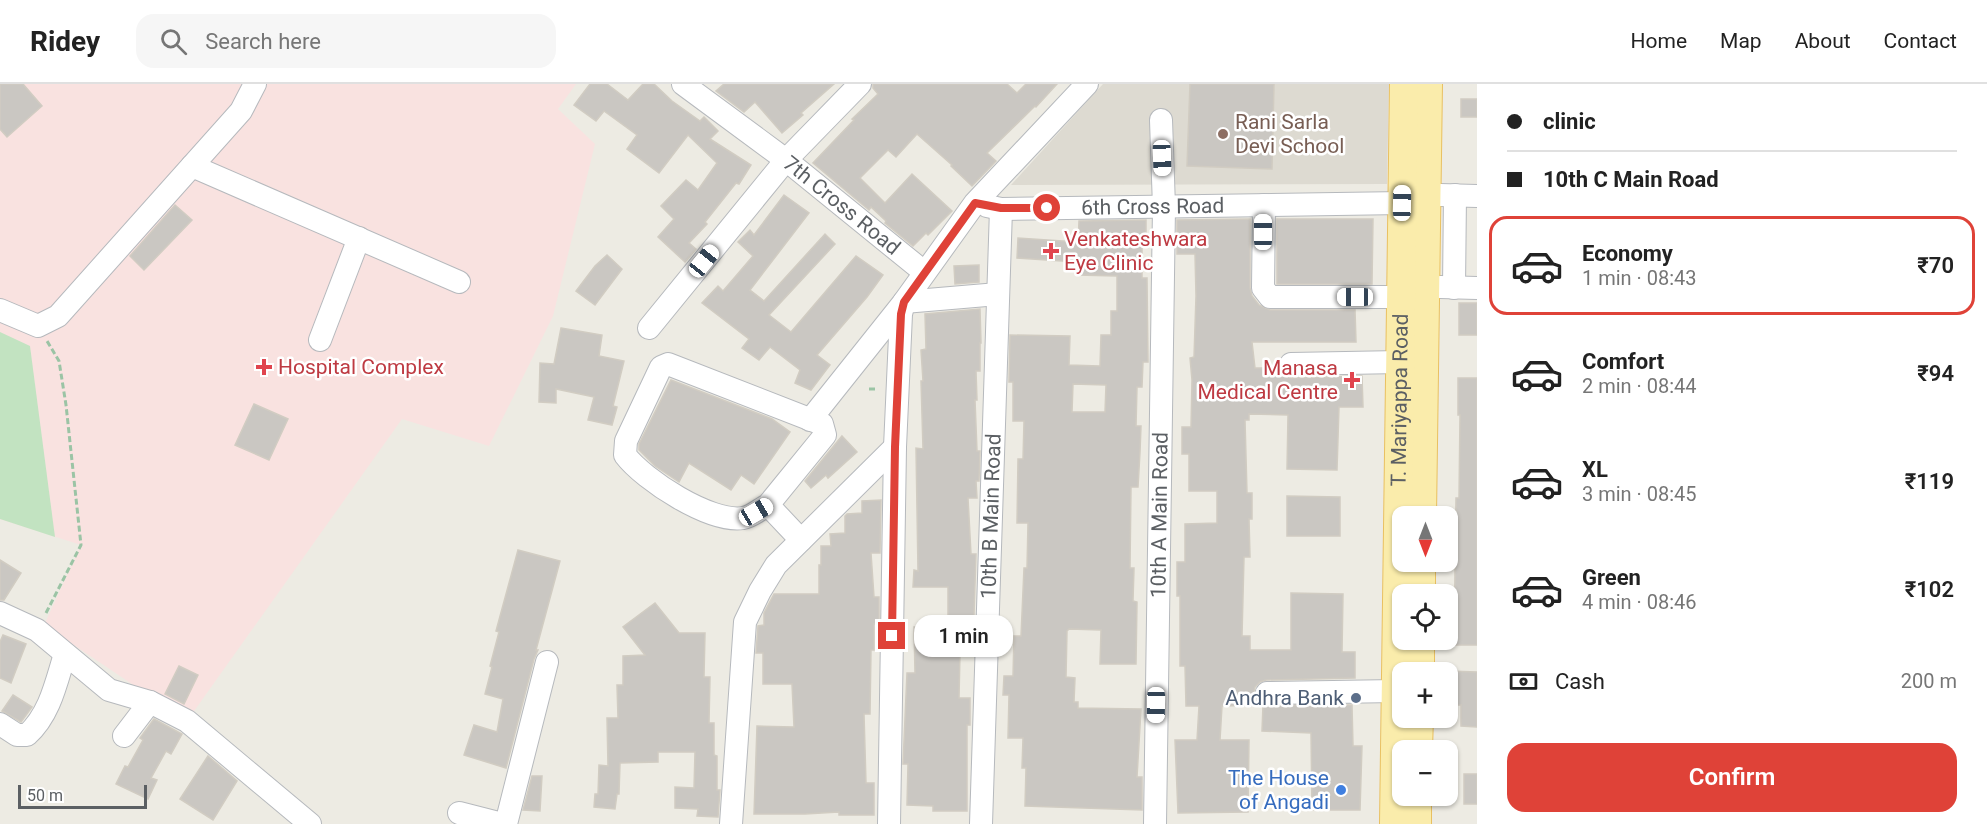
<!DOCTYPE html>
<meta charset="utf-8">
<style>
:root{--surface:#fff;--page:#f6f6f6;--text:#222;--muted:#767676;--line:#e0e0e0;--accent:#df4238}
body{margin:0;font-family:Roboto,sans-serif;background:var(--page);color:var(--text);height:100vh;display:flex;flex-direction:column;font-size:22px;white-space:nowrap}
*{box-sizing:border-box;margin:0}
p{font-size:20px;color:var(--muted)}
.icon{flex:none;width:33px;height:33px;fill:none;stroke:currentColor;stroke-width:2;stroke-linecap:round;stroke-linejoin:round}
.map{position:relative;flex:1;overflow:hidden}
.drawer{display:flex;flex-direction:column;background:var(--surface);width:510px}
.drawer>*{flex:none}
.guide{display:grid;align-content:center;height:132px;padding:0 30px;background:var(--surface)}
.needle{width:39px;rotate:180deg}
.fabs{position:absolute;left:1392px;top:422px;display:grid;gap:12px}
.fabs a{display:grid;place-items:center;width:66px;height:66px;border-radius:12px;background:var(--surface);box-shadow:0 2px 4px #0004;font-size:30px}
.scale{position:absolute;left:18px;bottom:15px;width:129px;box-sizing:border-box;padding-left:6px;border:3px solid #5b5f63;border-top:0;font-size:16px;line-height:21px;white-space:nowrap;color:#5b5f63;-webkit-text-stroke:4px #fff;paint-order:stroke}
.end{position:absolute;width:27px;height:27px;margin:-14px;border:8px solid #df4238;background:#fff;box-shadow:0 0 0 3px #fff}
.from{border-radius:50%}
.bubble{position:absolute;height:42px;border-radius:18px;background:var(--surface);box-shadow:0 2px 4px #0004;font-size:20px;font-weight:600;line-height:42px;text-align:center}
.car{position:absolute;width:18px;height:36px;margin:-18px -9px;border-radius:8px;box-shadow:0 0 4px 2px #0007;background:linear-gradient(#fff 24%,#345 0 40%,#fff 0 76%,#345 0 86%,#fff 0)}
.guide b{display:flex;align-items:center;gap:21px;height:57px;font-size:22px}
.guide b+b{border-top:2px solid var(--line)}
.guide i{width:15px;height:15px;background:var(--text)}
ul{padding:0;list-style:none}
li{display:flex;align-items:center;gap:18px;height:99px;margin:0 12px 9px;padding:0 18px;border:3px solid transparent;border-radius:18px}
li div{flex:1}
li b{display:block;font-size:22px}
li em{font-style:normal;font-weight:600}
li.active{border-color:var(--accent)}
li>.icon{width:54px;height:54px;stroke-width:1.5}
.pay{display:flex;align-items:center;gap:15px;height:66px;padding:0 30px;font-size:22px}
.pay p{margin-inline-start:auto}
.action{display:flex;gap:12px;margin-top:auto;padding:12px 30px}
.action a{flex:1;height:69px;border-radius:18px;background:var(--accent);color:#fff;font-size:24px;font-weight:600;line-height:69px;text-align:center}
header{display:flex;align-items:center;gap:36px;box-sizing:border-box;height:84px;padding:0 30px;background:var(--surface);border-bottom:2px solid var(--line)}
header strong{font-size:28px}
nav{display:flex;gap:33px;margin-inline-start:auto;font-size:21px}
.search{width:420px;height:54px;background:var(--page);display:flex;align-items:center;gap:15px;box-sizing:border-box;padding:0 21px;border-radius:18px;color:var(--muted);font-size:22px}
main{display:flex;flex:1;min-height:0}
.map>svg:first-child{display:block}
.education{fill:#dddad1}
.medical{fill:#f9e2e0}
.green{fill:#c2e3c1}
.building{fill:#cac7c2;stroke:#d1ccc2;stroke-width:1.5;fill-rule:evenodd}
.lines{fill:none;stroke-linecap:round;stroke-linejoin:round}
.minor-casing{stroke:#b6b9bd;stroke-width:24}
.major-casing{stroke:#e9c061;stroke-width:30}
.path{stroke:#9bc4a5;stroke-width:3;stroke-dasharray:6 3;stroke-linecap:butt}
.minor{stroke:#fff;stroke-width:22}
.major{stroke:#faecab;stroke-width:28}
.route{stroke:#df4238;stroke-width:8}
.education-dot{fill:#8d6e63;stroke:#fff;stroke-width:2}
.health-dot{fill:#e0444e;stroke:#fff;stroke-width:2}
.service-dot{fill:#5c6f8a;stroke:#fff;stroke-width:2}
.shop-dot{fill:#3f7fe0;stroke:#fff;stroke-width:2}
.labels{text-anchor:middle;stroke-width:5;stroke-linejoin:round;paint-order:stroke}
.education-label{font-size:21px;fill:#785e54;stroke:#fff;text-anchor:start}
.street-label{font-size:21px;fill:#5b5f63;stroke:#fff}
.health-label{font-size:21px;fill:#be3a42;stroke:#fff;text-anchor:start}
.service-label{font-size:21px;fill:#4e5e75;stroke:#fff;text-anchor:end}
.shop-label{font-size:21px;fill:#366cbe;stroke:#fff;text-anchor:end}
</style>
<header>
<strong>Ridey</strong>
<div class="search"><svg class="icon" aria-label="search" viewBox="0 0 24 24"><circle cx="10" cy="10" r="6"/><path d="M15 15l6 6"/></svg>Search here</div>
<nav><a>Home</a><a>Map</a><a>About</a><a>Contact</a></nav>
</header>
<main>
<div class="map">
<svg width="1477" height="740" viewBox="0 0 1477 740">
<rect width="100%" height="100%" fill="#edebe3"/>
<!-- education -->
<polygon class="education" points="1103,0 1389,0 1387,100 1011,101"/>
<!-- medical -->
<polygon class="medical" points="0,0 576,0 558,25 595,60 553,232 489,362 402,335 187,637 44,541 81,461 0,435"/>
<!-- green -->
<polygon class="green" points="0,248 30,262 55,453 0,435"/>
<!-- building -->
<g class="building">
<polygon points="0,0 23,0 42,22 7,53 0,45"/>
<polygon points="590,0 607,0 628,16 643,0 654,0 672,17 700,37 704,33 718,47 710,55 751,81 739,100 736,99 705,138 707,140 689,159 696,165 685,178 658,153 674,135 661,122 686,96 698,106 717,79 688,51 659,89 627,65 637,51 604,27 596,37 574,21"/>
<polygon points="724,0 834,0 801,29 803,31 782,49 755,18 744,28 716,7"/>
<polygon points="873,0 1007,0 1017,9 1026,0 1057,0 1036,23 1035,22 987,69 996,77 972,102 951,82 952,81 917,50 896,73 888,66 860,94 885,119 912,90 952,127 928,151 926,149 913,162 885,139 886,137 871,123 869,126 813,79 854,36 852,35 878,10 873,4"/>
<polygon points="1190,0 1274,0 1272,85 1187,82"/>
<rect x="1461" y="15" width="16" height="18"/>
<polygon points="784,111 809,129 750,206 764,217 825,150 835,160 769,231 791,248 856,172 883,191 867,213 817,271 830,281 811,306 795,299 800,286 770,263 759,276 742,264 749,255 702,219 718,202 723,207 753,172 738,158 750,146 754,151"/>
<polygon points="175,121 192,136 144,186 130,172"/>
<polygon points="1250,135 1250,204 1252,212 1259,221 1270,226 1355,226 1356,258 1252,258 1255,284 1279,284 1284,291 1291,294 1362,292 1363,323 1339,323 1337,386 1287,385 1288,331 1249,330 1249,336 1245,336 1247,409 1252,409 1252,435 1249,435 1250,473 1244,473 1242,552 1250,552 1250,566 1291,566 1291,509 1343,510 1342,568 1355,568 1355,594 1266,596 1260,598 1255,603 1254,609 1256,616 1262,621 1222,622 1220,656 1249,656 1248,728 1178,729 1175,656 1197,656 1199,622 1186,622 1185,582 1180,582 1180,512 1177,512 1177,478 1185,478 1185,440 1217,439 1217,407 1189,407 1189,370 1182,370 1182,343 1191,343 1192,296 1190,274 1194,273 1196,212 1195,170 1177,170 1177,136"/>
<polygon points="1277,135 1373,135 1372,200 1277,200"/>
<path d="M1146,136V160H1142V194H1147L1148,278H1143L1142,303H1137L1136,342H1141L1140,368L1138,403H1131L1130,484H1134L1133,517L1137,518L1136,580H1100L1101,546L1069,545L1067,547L1066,593L1075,594L1074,618H1078V624L1141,625L1137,693H1142V726L1025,722L1026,684H1022L1023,654H1008L1009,611H1003L1004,592H1013L1014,552H1021L1024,484H1027L1028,439H1017L1018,375H1023L1024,337H1013V298H1009L1010,251L1070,252L1069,281L1100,282L1101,251H1111V227H1117V192L1077,191V178L1017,174L1018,154L1078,158L1079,137ZM1073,300L1106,301L1105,328H1072Z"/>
<polygon points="607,171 622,185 595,221 576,207 595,182"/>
<polygon points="979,181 979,198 955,200 954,182"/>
<rect x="1459" y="219" width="18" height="32"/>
<polygon points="980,225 981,259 980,259 980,287 976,287 977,316 975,316 977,367 980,367 979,397 976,397 977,414 968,414 971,470 976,470 973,561 969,561 969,568 960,568 959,614 970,614 970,641 967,641 967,727 933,727 933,722 907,721 908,680 903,680 907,589 915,589 914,543 948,542 948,503 913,503 914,486 918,487 916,364 923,365 921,297 923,297 921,266 926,265 925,230"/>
<polygon points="561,244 602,251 599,272 624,277 613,322 617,323 612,341 588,336 594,313 556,305 556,319 539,318 540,279 554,280"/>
<polygon points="1458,294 1477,294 1477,561 1454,561 1456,414 1459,414 1460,331 1458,331"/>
<polygon points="671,296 772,335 790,348 754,400 741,391 731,406 689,379 679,398 655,382 639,366 639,360"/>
<polygon points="254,320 288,335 269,376 235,361"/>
<polygon points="842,352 857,368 828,394 826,391 811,404 805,397"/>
<polygon points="1287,412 1340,413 1340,452 1287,452"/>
<polygon points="881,416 880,469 871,469 874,513 879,513 879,540 874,540 874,566 871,566 870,630 864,630 866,699 874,699 874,731 839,731 839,728 805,730 754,730 757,642 794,643 792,600 763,600 763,569 756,569 758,542 764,541 764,529 774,510 819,510 819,481 821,481 821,462 831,462 830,450 845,449 845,432 847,430 862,429 862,417"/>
<polygon points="518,466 560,477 536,566 538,566 534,575 506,684 464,671 474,641 497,648 503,615 485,610 492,583 490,582 499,548 496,547"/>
<polygon points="0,476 21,489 4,516 0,516"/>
<polygon points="655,519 679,549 705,549 704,593 710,593 709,639 714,639 714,671 717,672 717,706 720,706 718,733 697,732 698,725 675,724 675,703 694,704 695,668 658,668 658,678 620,679 619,710 617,710 615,725 594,723 595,710 598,710 599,681 608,682 607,634 618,634 617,601 623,601 623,572 645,571 623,543"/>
<polygon points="3,551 26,560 11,599 0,594 0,558"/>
<polygon points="179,582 198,591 184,620 165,610"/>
<polygon points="1448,587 1477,588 1477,643 1461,642 1461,621 1448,621"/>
<polygon points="13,611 32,623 21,638 2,627"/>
<polygon points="1263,621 1352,621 1353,662 1362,662 1360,726 1312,726 1311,649 1262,647"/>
<polygon points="154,635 182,650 171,670 166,667 151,694 157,696 148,715 116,700 125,682 128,683 143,656 140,654"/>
<polygon points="208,672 237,697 213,736 180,715"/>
<rect x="1464" y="690" width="13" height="30"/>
<polygon points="532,692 542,692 540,727 523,726"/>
</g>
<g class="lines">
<defs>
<g id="minor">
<path id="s1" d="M860,0L786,76L924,188"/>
<polyline points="192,82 459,198"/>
<polyline points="1440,111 1477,112"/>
<polyline points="1264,121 1263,204 1270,213 1401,213"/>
<path id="s2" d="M987,122L1001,125L1403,119"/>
<polyline points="1440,203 1477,204"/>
<polyline points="1454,204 1455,111"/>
<polyline points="0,226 38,242 58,232 241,27 255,0"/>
<polyline points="649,244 786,76 683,0"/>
<polyline points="320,256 359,154"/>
<polyline points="1291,280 1400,278"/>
<polyline points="810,336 904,218 998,210"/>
<path d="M768,421C760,425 751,433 743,434C710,439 644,396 625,371L626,357L661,283L668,280L822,340L825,351L768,421L801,456"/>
<polyline points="0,529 37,546 109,606 150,618 187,637 310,740"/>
<polyline points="1267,609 1396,607"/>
<path d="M0,640L17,651H27C50,630 56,599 65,570"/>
<polyline points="124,652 150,618"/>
<polyline points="459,729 502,740"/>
<polyline points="506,740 547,578"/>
<polyline points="731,740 745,538 760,507 776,481 895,363"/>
<polyline points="889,740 895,363 901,230 904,218 975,119 1087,0"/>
<path id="s3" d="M981,740L1001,125"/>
<path id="s4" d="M1155,740L1164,123L1161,36"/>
</g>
<g id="major">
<polyline points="1422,432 1428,0"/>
<polyline points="1421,510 1421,477"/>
<polyline points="1420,588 1420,555"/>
<polyline points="1418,666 1419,633"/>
<path id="s5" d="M1394,740L1404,0"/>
<polyline points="1417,740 1417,711"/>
</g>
</defs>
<!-- minor casing -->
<use href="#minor" class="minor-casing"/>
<!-- major casing -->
<use href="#major" class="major-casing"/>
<!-- path -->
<g class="path">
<polyline points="869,305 878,305"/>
<polyline points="46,529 81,461 66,321 59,277 47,257"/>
</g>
<!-- minor -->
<use href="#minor" class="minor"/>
<!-- major -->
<use href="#major" class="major"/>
</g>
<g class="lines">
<!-- route -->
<polyline class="route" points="892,552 895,363 901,230 904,218 975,119 1001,124 1047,124"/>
</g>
<!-- markers -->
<circle class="education-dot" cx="1223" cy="50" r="6"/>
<g class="health-dot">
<path d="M1048 158h6v6h6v6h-6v6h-6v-6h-6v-6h6z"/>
<path d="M261 274h6v6h6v6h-6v6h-6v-6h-6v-6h6z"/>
<path d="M1349 287h6v6h6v6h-6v6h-6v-6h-6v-6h6z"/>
</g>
<circle class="service-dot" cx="1356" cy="614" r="6"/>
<circle class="shop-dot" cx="1341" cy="706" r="6"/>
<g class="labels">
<!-- education labels -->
<g class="education-label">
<text x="1235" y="45">Rani Sarla<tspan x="1235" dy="24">Devi School</tspan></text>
</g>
<!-- street labels -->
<g class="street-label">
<text dy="7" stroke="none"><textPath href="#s1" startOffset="178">7th Cross Road</textPath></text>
<text dy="7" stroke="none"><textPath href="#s2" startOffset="166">6th Cross Road</textPath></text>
<text dy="7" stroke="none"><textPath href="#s5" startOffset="424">T. Mariyappa Road</textPath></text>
<text dy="7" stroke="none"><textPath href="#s4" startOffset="309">10th A Main Road</textPath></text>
<text dy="7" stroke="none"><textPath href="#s3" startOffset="308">10th B Main Road</textPath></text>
</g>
<!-- health labels -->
<g class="health-label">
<text x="1064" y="162">Venkateshwara<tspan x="1064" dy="24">Eye Clinic</tspan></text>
<text x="278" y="290">Hospital Complex</text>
<text x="1338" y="291" text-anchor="end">Manasa<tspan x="1338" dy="24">Medical Centre</tspan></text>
</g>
<!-- service labels -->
<g class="service-label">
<text x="1344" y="621">Andhra Bank</text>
</g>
<!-- shop labels -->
<g class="shop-label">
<text x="1329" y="701">The House<tspan x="1329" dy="24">of Angadi</tspan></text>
</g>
</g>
</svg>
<div class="fabs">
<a><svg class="needle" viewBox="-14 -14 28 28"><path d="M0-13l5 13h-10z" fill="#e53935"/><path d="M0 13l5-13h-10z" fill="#767676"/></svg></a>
<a><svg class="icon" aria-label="locate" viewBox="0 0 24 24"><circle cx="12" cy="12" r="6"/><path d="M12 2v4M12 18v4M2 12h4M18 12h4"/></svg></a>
<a>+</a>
<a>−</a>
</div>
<div class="scale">50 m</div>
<i class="end from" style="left:1047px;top:124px"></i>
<i class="end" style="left:892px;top:552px"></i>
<div class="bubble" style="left:914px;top:531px;width:99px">1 min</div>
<i class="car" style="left:1162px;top:74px;rotate:178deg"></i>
<i class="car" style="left:1402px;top:119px;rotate:1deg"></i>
<i class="car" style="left:1263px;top:148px;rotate:0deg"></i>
<i class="car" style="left:704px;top:177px;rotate:39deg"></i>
<i class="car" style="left:1355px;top:213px;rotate:270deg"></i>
<i class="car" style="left:756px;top:428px;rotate:60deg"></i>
<i class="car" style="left:1156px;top:621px;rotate:181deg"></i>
</div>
<section class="drawer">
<div class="guide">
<b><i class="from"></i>clinic</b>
<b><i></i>10th C Main Road</b>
</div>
<ul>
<li class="active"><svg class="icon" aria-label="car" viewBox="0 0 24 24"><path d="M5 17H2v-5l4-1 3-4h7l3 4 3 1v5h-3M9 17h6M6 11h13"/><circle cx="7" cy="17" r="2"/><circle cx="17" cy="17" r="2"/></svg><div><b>Economy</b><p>1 min · 08:43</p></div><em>₹70</em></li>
<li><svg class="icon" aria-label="car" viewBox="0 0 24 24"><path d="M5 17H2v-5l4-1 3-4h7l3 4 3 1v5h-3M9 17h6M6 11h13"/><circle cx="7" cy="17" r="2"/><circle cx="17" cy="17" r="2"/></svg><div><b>Comfort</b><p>2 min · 08:44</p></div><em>₹94</em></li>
<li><svg class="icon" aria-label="car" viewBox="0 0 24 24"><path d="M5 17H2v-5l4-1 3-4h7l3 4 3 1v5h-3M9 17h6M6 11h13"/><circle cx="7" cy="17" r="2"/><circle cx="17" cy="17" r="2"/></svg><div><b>XL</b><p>3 min · 08:45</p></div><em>₹119</em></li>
<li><svg class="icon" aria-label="car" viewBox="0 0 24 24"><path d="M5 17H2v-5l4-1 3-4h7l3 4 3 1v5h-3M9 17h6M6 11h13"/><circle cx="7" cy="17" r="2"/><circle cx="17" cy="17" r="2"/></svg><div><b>Green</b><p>4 min · 08:46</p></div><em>₹102</em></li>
</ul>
<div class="pay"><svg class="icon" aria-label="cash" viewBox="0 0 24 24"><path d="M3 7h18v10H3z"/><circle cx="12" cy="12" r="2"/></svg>Cash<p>200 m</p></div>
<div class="action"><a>Confirm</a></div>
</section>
</main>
